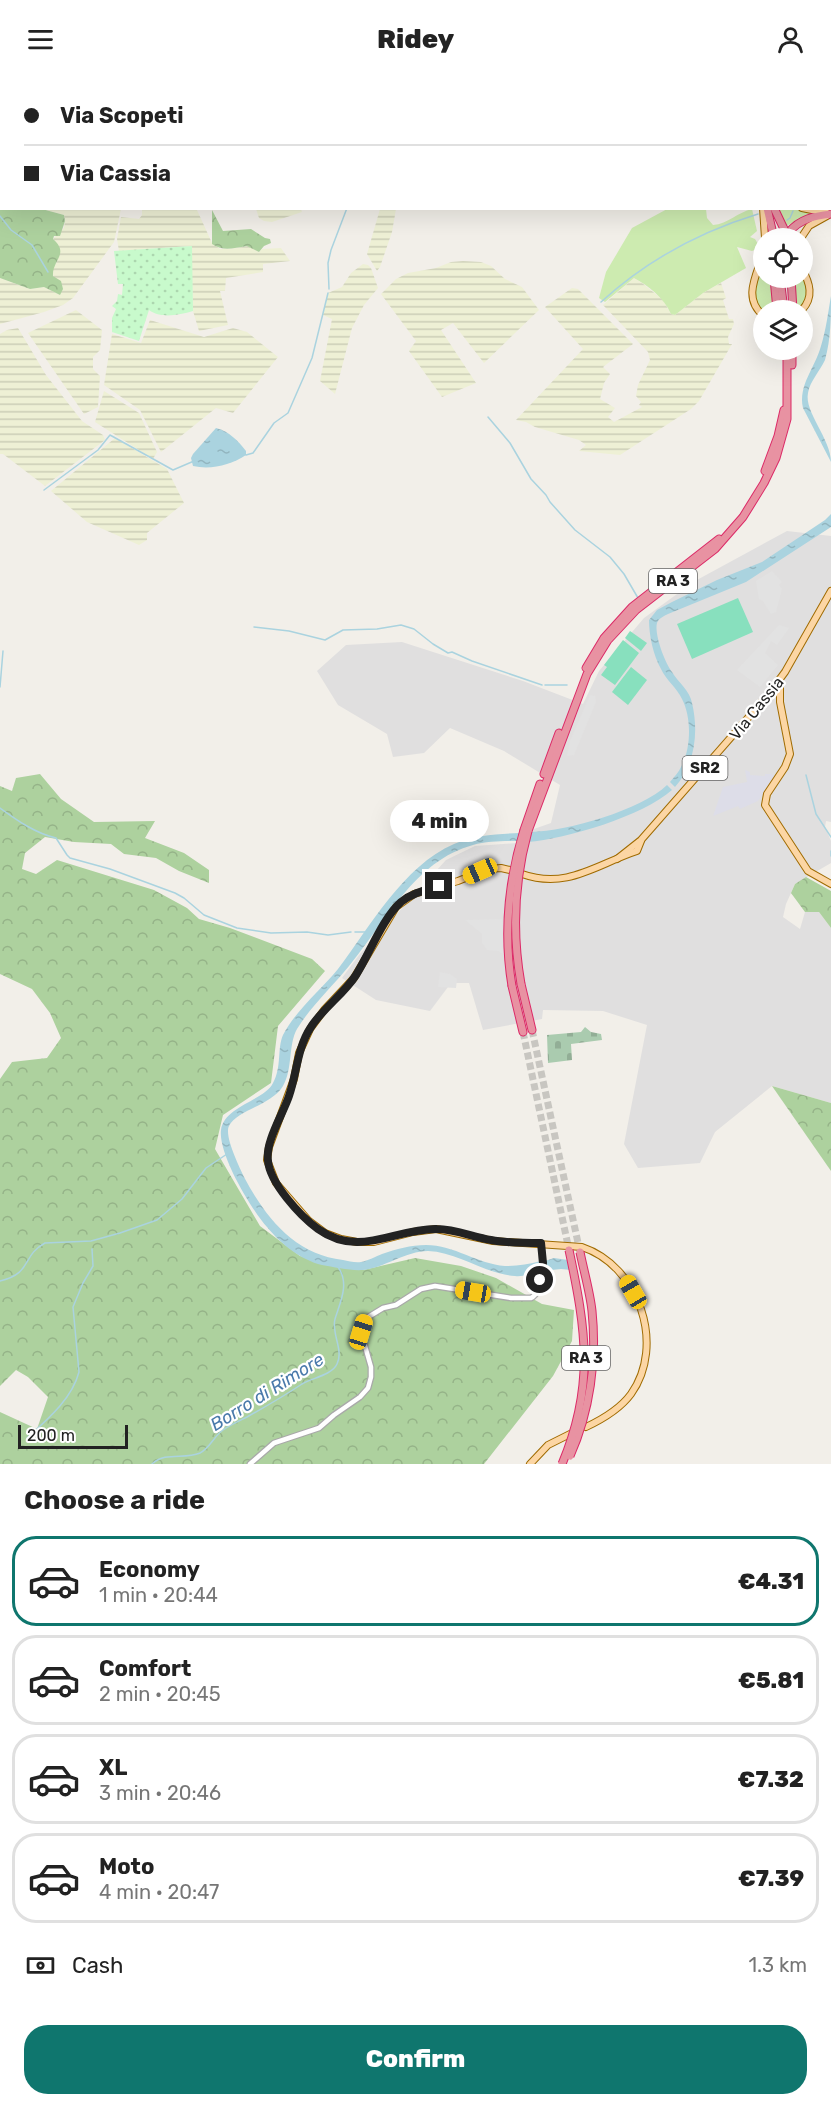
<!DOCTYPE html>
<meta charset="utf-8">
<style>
:root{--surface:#fff;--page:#f2f2f2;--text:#222;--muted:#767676;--line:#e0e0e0;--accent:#0f766e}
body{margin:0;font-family:Rubik,sans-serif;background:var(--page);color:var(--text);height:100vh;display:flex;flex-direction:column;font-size:22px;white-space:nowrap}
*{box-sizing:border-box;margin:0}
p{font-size:20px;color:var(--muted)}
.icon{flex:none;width:33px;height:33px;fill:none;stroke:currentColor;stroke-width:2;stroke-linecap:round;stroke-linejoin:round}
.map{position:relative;height:1386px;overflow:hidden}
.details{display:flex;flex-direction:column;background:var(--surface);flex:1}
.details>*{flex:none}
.top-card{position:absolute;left:0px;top:0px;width:831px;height:132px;box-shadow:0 6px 24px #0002;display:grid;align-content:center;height:132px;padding:0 24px;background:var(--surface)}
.tools{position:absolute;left:753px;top:150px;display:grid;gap:12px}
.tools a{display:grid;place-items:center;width:60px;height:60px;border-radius:50%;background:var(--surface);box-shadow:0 6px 24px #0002;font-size:30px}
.scale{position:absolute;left:18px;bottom:15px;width:110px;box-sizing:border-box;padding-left:6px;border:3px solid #222;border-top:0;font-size:16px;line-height:21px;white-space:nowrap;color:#222;-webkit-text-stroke:4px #fff;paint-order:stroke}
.end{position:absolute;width:27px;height:27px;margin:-14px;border:8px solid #222;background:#fff;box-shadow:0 0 0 3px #fff}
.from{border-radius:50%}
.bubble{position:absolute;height:42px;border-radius:21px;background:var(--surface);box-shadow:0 6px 24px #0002;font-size:20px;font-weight:800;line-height:42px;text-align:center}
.car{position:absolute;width:18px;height:36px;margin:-18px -9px;border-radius:8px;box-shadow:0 0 4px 2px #0007;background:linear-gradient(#f5c518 24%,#345 0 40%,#f5c518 0 76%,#345 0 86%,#f5c518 0)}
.top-card b{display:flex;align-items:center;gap:21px;height:57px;font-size:22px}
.top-card b+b{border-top:2px solid var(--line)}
.top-card i{width:15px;height:15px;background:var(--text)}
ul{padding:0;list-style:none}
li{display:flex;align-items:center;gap:18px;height:90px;margin:0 12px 9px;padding:0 12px;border:3px solid var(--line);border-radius:24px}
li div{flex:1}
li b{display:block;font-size:22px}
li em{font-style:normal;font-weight:800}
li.on{border-color:var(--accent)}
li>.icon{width:54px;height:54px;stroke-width:1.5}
h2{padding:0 24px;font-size:27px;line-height:72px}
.pay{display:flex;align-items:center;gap:15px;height:66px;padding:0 24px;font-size:22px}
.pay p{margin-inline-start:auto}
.primary-button{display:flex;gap:12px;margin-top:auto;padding:12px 24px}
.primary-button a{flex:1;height:69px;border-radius:24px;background:var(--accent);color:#fff;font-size:24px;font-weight:800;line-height:69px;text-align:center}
header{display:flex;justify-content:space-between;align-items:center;height:78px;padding:0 24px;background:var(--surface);font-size:27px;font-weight:800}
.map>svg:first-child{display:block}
.residential{fill:#e0dfdf}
.farmland{fill:url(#farmland-rules)}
.grass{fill:#cdebb0}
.forest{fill:url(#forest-crowns)}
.cemetery{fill:url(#cemetery-stones)}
.park{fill:url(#park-dots)}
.pitch{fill:#88e0be}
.parking{fill:#e2e2e2}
.plaza{fill:#dddde8}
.water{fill:url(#water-ripples)}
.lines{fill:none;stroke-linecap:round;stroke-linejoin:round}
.stream{stroke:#aad3df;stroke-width:1.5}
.major-tunnel{stroke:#c8c6c1;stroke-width:6;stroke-dasharray:6 3;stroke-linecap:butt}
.highway-tunnel{stroke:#c8c6c1;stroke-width:7;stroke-dasharray:7 3.5;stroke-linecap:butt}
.minor-casing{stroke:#a9a9a9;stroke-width:7}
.major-casing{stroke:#a06b00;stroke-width:8}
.highway-casing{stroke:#dc2a67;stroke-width:9}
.minor{stroke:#fff;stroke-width:4.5}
.major{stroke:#fcd6a4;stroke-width:6}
.highway{stroke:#e892a2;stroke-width:7}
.highway-bridge-casing{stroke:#dc2a67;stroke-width:9;stroke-linecap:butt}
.highway-bridge{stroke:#e892a2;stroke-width:7}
.route{stroke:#222;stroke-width:8}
.labels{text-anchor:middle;stroke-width:4.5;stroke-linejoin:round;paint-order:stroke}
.shield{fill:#fff;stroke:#646464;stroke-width:1.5}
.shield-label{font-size:15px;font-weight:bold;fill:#222}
.street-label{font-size:16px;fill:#222;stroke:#fff}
.water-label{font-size:18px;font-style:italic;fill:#4a7aab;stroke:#fff}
</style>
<header><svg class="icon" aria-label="menu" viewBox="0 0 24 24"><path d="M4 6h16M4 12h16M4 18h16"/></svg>Ridey<svg class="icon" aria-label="person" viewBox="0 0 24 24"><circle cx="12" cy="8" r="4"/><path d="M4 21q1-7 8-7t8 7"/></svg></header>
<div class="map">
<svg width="831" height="1386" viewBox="0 0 831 1386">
<defs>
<pattern id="farmland-rules" width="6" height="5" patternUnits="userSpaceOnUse" patternTransform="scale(1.5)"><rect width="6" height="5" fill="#eef0d5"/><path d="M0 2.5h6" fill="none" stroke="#ccceb7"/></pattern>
<pattern id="forest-crowns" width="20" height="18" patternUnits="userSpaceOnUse" patternTransform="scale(1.5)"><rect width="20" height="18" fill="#add19e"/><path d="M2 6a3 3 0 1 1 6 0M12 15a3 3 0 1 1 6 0" fill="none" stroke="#95b388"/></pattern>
<pattern id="cemetery-stones" width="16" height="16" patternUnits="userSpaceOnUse" patternTransform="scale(1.5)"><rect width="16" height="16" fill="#aacbaf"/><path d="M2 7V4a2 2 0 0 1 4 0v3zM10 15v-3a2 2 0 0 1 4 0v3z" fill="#92ae96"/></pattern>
<pattern id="park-dots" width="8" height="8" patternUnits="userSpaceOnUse" patternTransform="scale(1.5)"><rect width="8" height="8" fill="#c8facc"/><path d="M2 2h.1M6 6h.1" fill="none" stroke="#acd6af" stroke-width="1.8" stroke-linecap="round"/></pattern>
<pattern id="water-ripples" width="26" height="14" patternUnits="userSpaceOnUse" patternTransform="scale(1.5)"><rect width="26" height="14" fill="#aad3df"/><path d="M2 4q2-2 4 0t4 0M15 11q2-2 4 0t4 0" fill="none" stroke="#92b5bf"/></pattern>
</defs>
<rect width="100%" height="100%" fill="#f2efe9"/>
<!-- residential -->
<polygon class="residential" points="787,453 831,458 831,744 826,743 825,749 831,763 831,785 795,806 786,826 783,839 800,851 805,834 819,834 831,850 831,1025 772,1008 715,1054 700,1085 638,1090 624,1066 647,947 603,933 543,932 542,941 483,952 469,905 451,905 430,933 376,922 342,900 359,877 446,782 475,768 517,765 531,752 551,745 560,707 504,673 450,650 424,675 393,679 387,656 338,627 317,593 346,567 402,564 523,603 583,626 599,593 644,540 695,503"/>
<!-- farmland -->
<g class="farmland">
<polygon points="47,0 194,0 193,2"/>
<polygon points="311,0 422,0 422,1 311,2"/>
<polygon points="187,130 197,132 212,165 220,171 230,171 248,168 259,174 262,171 281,170 290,183 263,186 263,194 226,200 225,213 220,213 228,247 199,253 193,233 191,168 119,173 117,161 121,139 139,141 142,137 142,131"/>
<polygon points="42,131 121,131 114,164 73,220 63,227 44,234 0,246 0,200 30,211 44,209 60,217 53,197 52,192 58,182 56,164 53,161 64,150 65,143 64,137"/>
<polygon points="256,131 301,131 302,134 272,144 264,143 259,140"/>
<polygon points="380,131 396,131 392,154 380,189 377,193 367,176"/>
<polygon points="463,183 481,184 491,188 505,201 522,209 539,232 484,285 453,245 441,252 476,305 442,319 409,273 416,263 381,216 396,201 408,195 436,190 451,184"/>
<polygon points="363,186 368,187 371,190 378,210 364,227 352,250 335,316 320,303 332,241 323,237 328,215 342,209 351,195"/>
<polygon points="634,200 642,205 663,222 671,236 675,237 703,215 721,205 726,220 723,222 729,241 733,241 734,246 728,259 729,266 732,266 699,323 691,331 620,377 579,373 586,367 579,362 535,349 526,344 516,342 583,271 545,229 572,210 578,211 633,266 603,289 610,296 604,305 600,321 615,330 608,339 614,344 642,329 639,327 641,324 636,318 638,307 650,282 648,274 603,227"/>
<polygon points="76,232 102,252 100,272 93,279 93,291 100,298 98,329 84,336 28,255"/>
<polygon points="150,242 204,259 233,250 247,254 278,279 233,335 216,330 161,374 140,332 104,307 112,256 141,265"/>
<polygon points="18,250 46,297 82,343 103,357 105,362 45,408 3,376 0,376 0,256 7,252"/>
<polygon points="104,313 139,335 157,374 153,381 95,344"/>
<polygon points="115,360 167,391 184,425 147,455 147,462 139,467 87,444 51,413"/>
</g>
<!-- grass -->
<g class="grass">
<path d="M669,130L706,131L707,140L713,147C728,146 738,134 752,131L757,153L750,159L755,161L758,166L757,171L752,173L737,169L746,190L703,215L675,237L671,236C664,220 649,208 634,200L605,224L599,220L606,194L632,150Z"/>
<polygon points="777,131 795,131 812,135 786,148"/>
<path d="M763,181L764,200H772L773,232H764L763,235C748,218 758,200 763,181Z"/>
<path d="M803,196C808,211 808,219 800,232H796L794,200H802Z"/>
</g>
<!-- forest -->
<g class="forest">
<path d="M0,0H34L2,2V130L42,131L64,137L65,143L60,158H54L53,161C70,176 52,182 53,198L61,203L63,211L60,217L44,209L30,211L0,200Z"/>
<polygon points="422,0 621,0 622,1 422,2"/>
<path d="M212,132L223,153L251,151L265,160L270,161L271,165L264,168L259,174L247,168C233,170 224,174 212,166Z"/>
<polygon points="40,696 61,721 94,744 155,743 145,760 184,775 209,792 209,805 179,793 156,780 124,776 111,766 74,764 45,759 25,775 22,791 36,796 57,782 154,812 187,830 199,841 230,850 312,881 325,893 278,948 271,1005 223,1037 215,1071 260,1148 300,1178 363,1192 415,1180 461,1188 496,1200 542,1226 574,1232 572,1263 553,1298 484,1386 0,1386 0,1334 37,1351 48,1319 28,1299 16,1292 0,1308 0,1001 12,984 47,980 61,960 50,935 32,911 0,896 0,708 12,713 16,700"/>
<polygon points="806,799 831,813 831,850 819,834 805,834 791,815 795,806"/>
<polygon points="772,1008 831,1025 831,1093"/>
</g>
<!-- cemetery -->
<polygon class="cemetery" points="585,949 591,954 601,956 602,962 571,966 572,982 548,985 547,957 581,954"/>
<!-- park -->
<path class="park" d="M192,168L193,233C179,237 161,241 149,232L139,263L112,254V240L116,231L112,228L117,223L118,216L122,217L123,206H118L114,173Z"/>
<!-- pitch -->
<g class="pitch">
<polygon points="738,520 753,554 692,581 677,546"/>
<polygon points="630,553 647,565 641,573 625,560"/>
<polygon points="623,562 639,575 615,607 601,597 607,589 604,587"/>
<polygon points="631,589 647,602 628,627 612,614"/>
</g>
<!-- parking -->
<g class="parking">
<polygon points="772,493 782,504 779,507 782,511 776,534 771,536 763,523 759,521 756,503"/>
<polygon points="779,547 789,550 777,567 771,563 765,575 778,587 760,609 737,592"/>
<polygon points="590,617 595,618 596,624 574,677 567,678 570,663"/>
<polygon points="502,841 505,877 498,873 487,872 482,865 482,856 465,842"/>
<polygon points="440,894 450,896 457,901 456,910 438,909"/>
</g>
<!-- plaza -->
<polygon class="plaza" points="745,692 750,694 750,697 765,698 765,696 771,696 774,697 774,701 758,723 740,731 738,728 713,738 723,709 747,704"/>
<!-- water -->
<g class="water">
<path d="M831,218C831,239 831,261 825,282C820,293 810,303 808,315C804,334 831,361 831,384L803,330C798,307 815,290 821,268C826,252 828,235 831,218Z"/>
<path d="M216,350C229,353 238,363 246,373V377C231,387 211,392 193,388L191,380L193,376Z"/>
<path d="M831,436V449L746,504L668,536C664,538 659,540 657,545C654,556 665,585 672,594C678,604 690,613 692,625C699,654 695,687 675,709L670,704C674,699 679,694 681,689C691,671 692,640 682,621C677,610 666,602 661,591C653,577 649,557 649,542L657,532L672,524L717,502L762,484L825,442Z"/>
<path d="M667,707L672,712C643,738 566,761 528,764L531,754C568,753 641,732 667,707Z"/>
<path d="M520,755L518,763C503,763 487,763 473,767C414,783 385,845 349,888C332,909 311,928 297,951C288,967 293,991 283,1008C272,1027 237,1032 229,1048C224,1058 239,1088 244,1099C265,1139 295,1177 343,1182C349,1183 355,1185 361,1184C368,1183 376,1178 382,1176C396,1171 411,1167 426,1167C454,1167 478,1186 505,1188C517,1188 529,1186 541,1183L538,1196C531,1196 522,1199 515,1198C485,1196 458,1174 428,1173C406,1173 384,1190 363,1192C351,1193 334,1189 322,1187C301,1182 281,1166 267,1149C251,1131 218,1076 221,1052C224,1028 264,1023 273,1005C282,989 277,970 283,957C296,932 320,913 338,891C370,849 403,788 454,766C474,757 498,756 520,755Z"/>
<polygon points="554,1180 568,1182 571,1192 561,1191 542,1193 545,1183"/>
</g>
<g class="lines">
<!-- stream -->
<g class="stream">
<polyline points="42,0 44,2"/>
<polyline points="482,2 484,0"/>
<polyline points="594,2 595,0"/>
<polyline points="830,119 831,118"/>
<polyline points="0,138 11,152 32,167 48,194"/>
<polyline points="787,142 790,140 793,133"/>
<polyline points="329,211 328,185 331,172 347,130"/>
<path d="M601,224C647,182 699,154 758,136"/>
<polyline points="488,339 510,365 531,401 546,417 550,424 575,452 610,479 624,496 638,520"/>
<polyline points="246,377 253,375 274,345 288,335 312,280 328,215"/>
<polyline points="44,412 98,372 110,357 173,392 194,383"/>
<polyline points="254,549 289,553 325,562 343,552 377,551 401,547 414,551 433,566 448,575 452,574 472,583 542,607"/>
<polyline points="545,607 567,607"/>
<polyline points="0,609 3,573"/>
<polyline points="806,697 816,736 831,759"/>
<path d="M0,730C18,743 35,755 56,760L67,777L70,780L110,791L175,815L184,820L204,837L237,850L271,855L307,854L328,857L351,854"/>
<polyline points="831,773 831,778"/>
<polyline points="355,854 366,854"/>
<path d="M0,1203C33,1195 21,1178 45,1165L91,1163L120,1155L157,1142L182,1121L206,1090L227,1076"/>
<path d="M27,1360C47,1342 72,1321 79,1294L73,1229L83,1205L93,1188L92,1171"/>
<path d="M152,1386C166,1373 184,1382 200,1375C210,1370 214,1358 223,1352C230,1347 239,1343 247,1339C265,1329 284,1318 302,1306C312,1300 332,1297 337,1286C344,1272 331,1255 335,1241C340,1224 350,1206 338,1189"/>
</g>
<!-- major-tunnel -->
<polyline class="major-tunnel" points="686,0 686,2"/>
<!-- highway-tunnel -->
<g class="highway-tunnel">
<polyline points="532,952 580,1174"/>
<polyline points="523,954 569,1172"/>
</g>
<defs>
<path id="minor" d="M250,1386L274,1365L319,1350L334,1337L360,1319L368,1310L371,1299V1289L361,1254L365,1241L383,1230L396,1227L421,1211L435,1208L511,1220H531C545,1213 543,1180 541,1165"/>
<g id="major">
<polyline points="763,130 765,160"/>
<polyline points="802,130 827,135"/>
<polyline points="801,160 809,148 827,138"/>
<path d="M764,173C758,195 741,220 764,238"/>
<path d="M802,232C814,219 810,205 802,191"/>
<polyline points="780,603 780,624 790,676 785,689 767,716 765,727 808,793 831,806"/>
<polyline points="617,781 641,762 768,617 785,594 831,513"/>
<path d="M510,792L501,790L488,791L458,803L414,816L396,829L354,900L324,932L310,951L299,975L294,1001L269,1069L267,1082L276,1105L309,1143L325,1155L341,1161L357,1164H374L413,1154L436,1151L493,1163L582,1169C639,1188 666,1267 631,1316C620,1331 603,1341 586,1349"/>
<path d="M522,796C567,812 597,786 637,773L641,763"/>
<polyline points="530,1386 548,1367 572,1355"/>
</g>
<g id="highway">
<polyline points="767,130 774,160"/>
<polyline points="774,130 784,151"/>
<path d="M789,154C800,141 814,138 831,136"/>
<polyline points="774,200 777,232"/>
<polyline points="780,200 784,232"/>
<polyline points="791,200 793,232"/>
<polyline points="792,287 792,272"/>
<polyline points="765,393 778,358 784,332"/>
<polyline points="586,590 604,560 632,529 719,461"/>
<polyline points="544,696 559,655"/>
<polyline points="524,752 540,706"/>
<polyline points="528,753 587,596 608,562 636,532 715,471 743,439 764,405 776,380 787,341 787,272"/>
<polyline points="521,906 532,952"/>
<polyline points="512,908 523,954"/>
</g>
</defs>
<!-- minor casing -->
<use href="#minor" class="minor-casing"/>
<!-- major casing -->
<use href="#major" class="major-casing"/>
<!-- highway casing -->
<use href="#highway" class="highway-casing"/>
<!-- minor -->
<use href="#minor" class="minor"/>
<!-- major -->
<use href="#major" class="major"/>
<!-- highway -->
<use href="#highway" class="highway"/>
<defs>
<g id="highway-bridge">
<polyline points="784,151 787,160"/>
<path d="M521,906C512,855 514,804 528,753"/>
<path d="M512,908C503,854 508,804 524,752"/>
<path d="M570,1378C590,1333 597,1282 592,1233C590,1214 584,1194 580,1174"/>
<path d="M562,1386C595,1308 586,1252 569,1172"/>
</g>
</defs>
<!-- highway-bridge casing -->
<use href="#highway-bridge" class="highway-bridge-casing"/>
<!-- highway-bridge -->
<use href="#highway-bridge" class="highway-bridge"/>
</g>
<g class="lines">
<!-- route -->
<path class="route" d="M439,808C426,812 412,815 401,824C382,841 370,875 356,897C344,916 323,930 311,949C297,970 297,995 289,1018C283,1036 265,1064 268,1083C270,1105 300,1138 318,1151C360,1181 395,1150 437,1151C455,1151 473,1159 491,1162C507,1165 524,1165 541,1165L543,1185L540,1202"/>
</g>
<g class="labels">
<!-- shield labels -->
<g class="shield">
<rect x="649" y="491" width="48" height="24" rx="4.5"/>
<rect x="682.5" y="678" width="45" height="24" rx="4.5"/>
<rect x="562" y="1268" width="48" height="24" rx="4.5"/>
</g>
<g class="shield-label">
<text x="673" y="508">RA 3</text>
<text x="705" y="695">SR2</text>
<text x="586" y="1285">RA 3</text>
</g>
<!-- street labels -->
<g class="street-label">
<text transform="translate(756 630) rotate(-51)" y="6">Via Cassia</text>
</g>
<!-- water labels -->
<g class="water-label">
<text transform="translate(267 1314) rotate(-32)" y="6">Borro di Rimore</text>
</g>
</g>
</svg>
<div class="tools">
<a><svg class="icon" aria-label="locate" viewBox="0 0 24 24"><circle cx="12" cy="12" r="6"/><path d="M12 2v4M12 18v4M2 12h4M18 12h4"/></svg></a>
<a><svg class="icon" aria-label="layers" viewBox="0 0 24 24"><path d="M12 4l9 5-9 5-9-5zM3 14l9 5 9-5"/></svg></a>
</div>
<div class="scale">200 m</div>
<i class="end from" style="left:540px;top:1202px"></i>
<i class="end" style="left:439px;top:808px"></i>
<div class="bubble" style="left:390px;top:722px;width:99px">4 min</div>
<i class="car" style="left:480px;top:793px;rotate:246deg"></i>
<i class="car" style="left:473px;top:1214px;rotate:280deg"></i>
<i class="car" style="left:633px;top:1214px;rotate:330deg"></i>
<i class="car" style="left:361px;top:1254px;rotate:17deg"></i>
<div class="top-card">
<b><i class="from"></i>Via Scopeti</b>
<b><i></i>Via Cassia</b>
</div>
</div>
<section class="details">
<h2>Choose a ride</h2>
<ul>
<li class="on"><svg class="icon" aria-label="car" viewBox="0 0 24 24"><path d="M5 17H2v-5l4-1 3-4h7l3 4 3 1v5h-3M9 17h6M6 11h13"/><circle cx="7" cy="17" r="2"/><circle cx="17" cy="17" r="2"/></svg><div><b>Economy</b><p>1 min · 20:44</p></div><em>€4.31</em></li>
<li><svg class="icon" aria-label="car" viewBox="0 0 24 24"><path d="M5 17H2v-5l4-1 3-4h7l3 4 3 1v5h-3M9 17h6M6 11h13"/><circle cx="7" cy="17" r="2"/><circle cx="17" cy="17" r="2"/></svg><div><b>Comfort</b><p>2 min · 20:45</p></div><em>€5.81</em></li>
<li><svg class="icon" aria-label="car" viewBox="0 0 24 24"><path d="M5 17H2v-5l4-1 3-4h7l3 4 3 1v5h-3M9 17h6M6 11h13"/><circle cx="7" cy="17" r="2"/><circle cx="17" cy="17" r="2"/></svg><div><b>XL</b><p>3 min · 20:46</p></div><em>€7.32</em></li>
<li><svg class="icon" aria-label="car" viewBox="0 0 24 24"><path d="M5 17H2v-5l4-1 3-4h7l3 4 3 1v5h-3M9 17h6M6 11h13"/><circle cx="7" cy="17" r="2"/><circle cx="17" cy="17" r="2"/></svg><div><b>Moto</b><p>4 min · 20:47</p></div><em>€7.39</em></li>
</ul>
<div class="pay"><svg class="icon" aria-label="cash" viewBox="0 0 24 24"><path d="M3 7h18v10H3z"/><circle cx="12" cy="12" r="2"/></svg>Cash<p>1.3 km</p></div>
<div class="primary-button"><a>Confirm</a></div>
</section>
